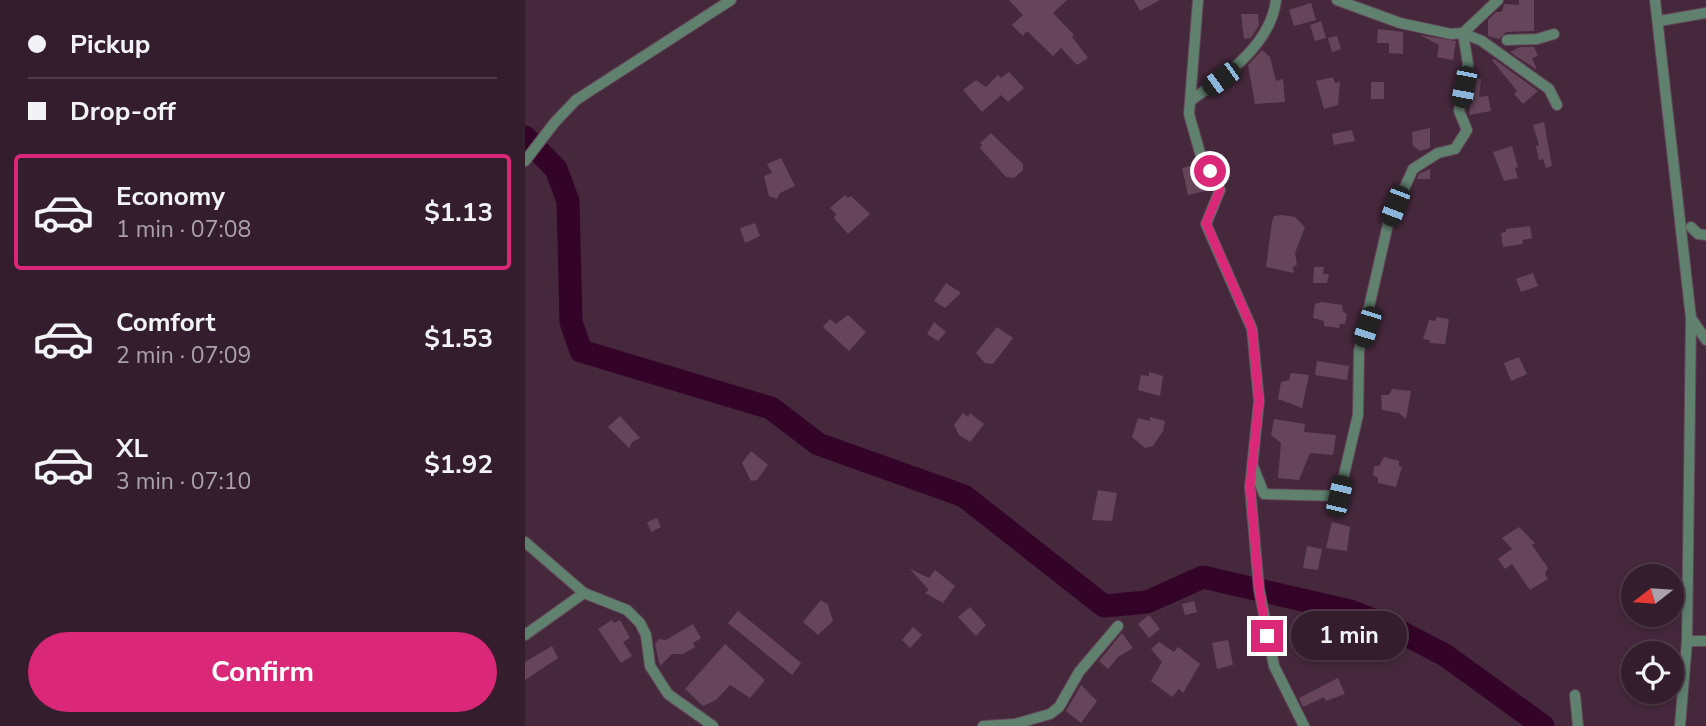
<!DOCTYPE html>
<meta charset="utf-8">
<style>
:root{--surface:#341e2d;--page:#3c2735;--text:#f1f3f6;--muted:#a9a2aa;--line:#4e3c49;--accent:#db2777}
body{margin:0;font-family:"Nunito Sans",sans-serif;background:var(--page);color:var(--text);height:100vh;display:flex;flex-direction:column;font-size:26px;white-space:nowrap}
*{box-sizing:border-box;margin:0}
p{font-size:23px;color:var(--muted)}
.icon{flex:none;width:38px;height:38px;fill:none;stroke:currentColor;stroke-width:2;stroke-linecap:round;stroke-linejoin:round}
.map{position:relative;flex:1;overflow:hidden}
.panel{display:flex;flex-direction:column;background:var(--surface);width:525px}
.panel>*{flex:none}
.hud{display:grid;align-content:center;height:154px;padding:0 28px;background:var(--surface)}
.needle{width:46px;rotate:253deg}
.fabs{position:absolute;left:1096px;top:564px;display:grid;gap:14px}
.fabs a{display:grid;place-items:center;width:63px;height:63px;border-radius:50%;background:var(--surface);box-shadow:0 4px 10px #0003,0 0 0 2px var(--line);font-size:35px}
.end{position:absolute;width:32px;height:32px;margin:-16px;border:9px solid #db2777;background:#fff;box-shadow:0 0 0 4px #fff}
.from{border-radius:50%}
.bubble{position:absolute;height:49px;border-radius:24px;background:var(--surface);box-shadow:0 4px 10px #0003,0 0 0 2px var(--line);font-size:23px;font-weight:700;line-height:49px;text-align:center}
.car{position:absolute;width:21px;height:42px;margin:-21px -10px;border-radius:9px;box-shadow:0 0 5px 2px #0007;background:linear-gradient(#222 24%,#8ab4d8 0 40%,#222 0 76%,#8ab4d8 0 86%,#222 0)}
.hud b{display:flex;align-items:center;gap:24px;height:66px;font-size:26px}
.hud b+b{border-top:2px solid var(--line)}
.hud i{width:18px;height:18px;background:var(--text)}
ul{padding:0;list-style:none}
li{display:flex;align-items:center;gap:21px;height:116px;margin:0 14px 10px;padding:0 14px;border:4px solid transparent;border-radius:7px}
li div{flex:1}
li b{display:block;font-size:26px}
li em{font-style:normal;font-weight:700}
li.current{border-color:var(--accent)}
li>.icon{width:63px;height:63px;stroke-width:1.5}
.action{display:flex;gap:14px;margin-top:auto;padding:14px 28px}
.action a{flex:1;height:80px;border-radius:42px;background:var(--accent);color:#fff;font-size:28px;font-weight:700;line-height:80px;text-align:center}
main{display:flex;flex:1;min-height:0}
.map>svg:first-child{display:block}
.lines{fill:none;stroke-linecap:round;stroke-linejoin:round}
.river{stroke:#330428;stroke-width:23}
.building{fill:#66455b}
.minor-casing{stroke:#63475a;stroke-width:12}
.minor{stroke:#5f816e;stroke-width:10}
.route{stroke:#db2777;stroke-width:9}
</style>
<main>
<section class="panel">
<div class="hud">
<b><i class="from"></i>Pickup</b>
<b><i></i>Drop-off</b>
</div>
<ul>
<li class="current"><svg class="icon" aria-label="car" viewBox="0 0 24 24"><path d="M5 17H2v-5l4-1 3-4h7l3 4 3 1v5h-3M9 17h6M6 11h13"/><circle cx="7" cy="17" r="2"/><circle cx="17" cy="17" r="2"/></svg><div><b>Economy</b><p>1 min · 07:08</p></div><em>$1.13</em></li>
<li><svg class="icon" aria-label="car" viewBox="0 0 24 24"><path d="M5 17H2v-5l4-1 3-4h7l3 4 3 1v5h-3M9 17h6M6 11h13"/><circle cx="7" cy="17" r="2"/><circle cx="17" cy="17" r="2"/></svg><div><b>Comfort</b><p>2 min · 07:09</p></div><em>$1.53</em></li>
<li><svg class="icon" aria-label="car" viewBox="0 0 24 24"><path d="M5 17H2v-5l4-1 3-4h7l3 4 3 1v5h-3M9 17h6M6 11h13"/><circle cx="7" cy="17" r="2"/><circle cx="17" cy="17" r="2"/></svg><div><b>XL</b><p>3 min · 07:10</p></div><em>$1.92</em></li>
</ul>
<div class="action"><a>Confirm</a></div>
</section>
<div class="map">
<svg width="1181" height="726" viewBox="0 0 1181 726">
<rect width="100%" height="100%" fill="#46283c"/>
<g class="lines">
<!-- river -->
<polyline class="river" points="0,137 31,169 43,201 46,322 56,351 246,408 293,444 439,496 579,606 622,602 678,577 825,611 864,626 920,655 1018,726"/>
</g>
<!-- building -->
<g class="building">
<polygon points="484,0 542,0 528,13 549,35 547,37 563,58 552,65 536,48 528,56 502,31 498,36 487,25 498,15"/>
<polygon points="609,0 635,0 615,11"/>
<polygon points="994,0 1009,0 1009,31 981,32 974,39 963,36 963,20 971,12 977,12 979,4 994,5"/>
<polygon points="786,3 791,20 769,26 764,10"/>
<polygon points="716,14 733,14 734,25 726,38 719,39"/>
<polygon points="796,21 801,38 790,41 785,25"/>
<polygon points="853,29 878,32 878,54 864,53 864,43 852,43"/>
<polygon points="895,35 931,41 928,60 912,57 914,45"/>
<polygon points="812,36 816,49 807,52 803,38"/>
<polygon points="995,47 1009,47 1013,56 1007,58 1012,70 985,52"/>
<polygon points="737,50 745,57 751,81 758,79 760,102 730,104 723,65"/>
<polygon points="967,60 969,59 1013,91 998,104 989,94 992,91"/>
<polygon points="484,72 499,88 483,102 476,95 457,112 438,90 451,80 461,87 473,75 476,78"/>
<polygon points="808,77 810,83 815,82 813,105 799,109 791,81"/>
<polygon points="948,78 956,79 954,97 963,96 966,111 944,115"/>
<rect x="846" y="82" width="13" height="17"/>
<polygon points="1019,122 1027,166 1021,168 1018,159 1014,160 1011,146 1014,145 1008,125"/>
<polygon points="905,128 905,148 895,151 888,146 887,132"/>
<polygon points="827,130 830,141 809,145 807,134"/>
<polygon points="466,133 498,164 498,170 489,178 481,177 455,148 457,145 455,143"/>
<polygon points="987,146 993,167 990,168 993,178 979,181 968,152"/>
<polygon points="256,158 270,186 255,193 252,199 244,196 239,176 247,173 242,164"/>
<polygon points="665,166 673,166 684,190 663,195 657,168"/>
<polygon points="905,169 905,179 892,179 894,174"/>
<polygon points="320,195 323,198 326,196 345,214 323,234 309,218 311,214 305,208"/>
<polygon points="757,215 770,217 780,227 770,253 772,265 768,267 769,273 741,267 747,222 749,216"/>
<polygon points="230,223 235,236 220,243 215,228"/>
<polygon points="1005,226 1007,238 998,240 997,244 978,247 976,233 981,232 981,229"/>
<polygon points="789,267 799,267 798,274 804,274 802,283 788,283"/>
<polygon points="1008,273 1013,286 996,292 991,279"/>
<polygon points="421,283 436,293 420,308 409,301"/>
<polygon points="797,302 817,305 818,312 822,314 820,324 815,324 814,328 799,326 799,321 788,318 790,304"/>
<polygon points="323,315 341,332 324,351 298,327 305,319 311,324"/>
<polygon points="911,317 924,319 920,344 904,343 905,340 898,339 904,320 911,321"/>
<polygon points="409,322 421,332 413,341 402,334"/>
<polygon points="472,327 488,338 468,364 460,363 451,353"/>
<polygon points="994,357 1002,374 986,381 979,363"/>
<polygon points="792,361 824,366 822,380 790,375"/>
<polygon points="624,372 638,376 635,396 613,390 616,375 624,376"/>
<polygon points="766,373 784,375 777,408 753,399 756,382 764,380"/>
<polygon points="867,389 886,391 881,419 874,413 857,410 856,395 864,395"/>
<polygon points="438,413 443,417 445,413 459,424 445,442 434,435 429,425"/>
<polygon points="95,416 115,438 107,442 104,448 83,427"/>
<polygon points="625,417 640,421 638,431 628,446 620,448 607,437 613,418 625,421"/>
<polygon points="749,419 780,424 779,432 811,435 808,455 785,453 774,480 753,478 756,443 746,435"/>
<polygon points="226,451 243,465 232,480 226,481 217,463"/>
<polygon points="859,457 874,461 874,466 877,467 871,487 853,483 853,478 848,475 849,466 854,466"/>
<polygon points="573,490 592,493 587,521 567,520"/>
<polygon points="132,518 136,527 126,532 122,522"/>
<polygon points="807,522 825,527 822,551 801,548"/>
<polygon points="994,527 1010,543 1007,545 1023,568 1020,574 1023,579 1005,590 987,564 980,569 973,559 987,549 977,538"/>
<polygon points="782,546 797,549 793,570 778,568"/>
<polygon points="385,569 404,578 410,570 430,586 418,603 400,593 404,590"/>
<polygon points="296,600 301,604 302,602 308,621 293,635 278,622"/>
<polygon points="669,601 672,612 660,615 657,604"/>
<polygon points="445,607 461,625 451,636 433,617"/>
<polygon points="213,611 276,663 267,675 203,623"/>
<polygon points="624,615 635,629 624,638 613,624"/>
<polygon points="87,620 89,623 95,620 105,638 98,642 107,656 96,663 73,629"/>
<polygon points="168,624 176,638 168,643 170,647 158,654 147,654 135,666 130,644 134,639 141,640"/>
<polygon points="388,627 397,635 385,648 377,640"/>
<polygon points="597,633 608,648 593,657 583,669 574,661"/>
<polygon points="703,640 708,665 692,669 687,643"/>
<polygon points="634,642 649,652 653,647 675,664 658,693 654,689 647,697 626,681 637,662 626,649"/>
<polygon points="200,644 240,680 225,698 205,685 191,700 178,706 160,689"/>
<polygon points="27,646 33,658 0,680 0,662"/>
<polygon points="813,678 820,694 801,701 799,697 778,707 774,698"/>
<polygon points="556,685 572,701 556,723 541,711"/>
</g>
<g class="lines">
<defs>
<g id="minor">
<polyline points="673,0 664,114 675,153 695,190 681,224 727,329 734,401 725,487 734,589 749,666 779,726"/>
<polyline points="812,0 875,23 926,34 938,33 957,41 1024,89 1032,105"/>
<polyline points="1130,0 1166,318 1162,641 1155,726"/>
<polyline points="1134,21 1181,13"/>
<polyline points="982,40 1012,39 1029,34"/>
<path d="M665,101C699,77 746,45 751,0"/>
<polyline points="0,161 30,122 51,100 206,0"/>
<polyline points="1166,227 1173,234 1181,235"/>
<polyline points="1166,318 1181,340"/>
<polyline points="728,466 739,494 814,496 833,415 834,351 863,224 888,169 913,153 930,149 942,130 934,111 943,64 938,33 973,0"/>
<polyline points="0,542 59,593 102,610 115,623 121,635 125,666 143,694 188,726"/>
<polyline points="0,635 59,593"/>
<polyline points="1162,641 1181,641"/>
<polyline points="1050,695 1053,726"/>
<polyline points="458,726 490,724 525,714 534,707 554,672 593,626"/>
</g>
</defs>
<!-- minor casing -->
<use href="#minor" class="minor-casing"/>
<!-- minor -->
<use href="#minor" class="minor"/>
</g>
<g class="lines">
<!-- route -->
<polyline class="route" points="685,171 695,190 681,223 727,329 734,401 725,486 734,589 742,636"/>
</g>
</svg>
<div class="fabs">
<a><svg class="needle" viewBox="-14 -14 28 28"><path d="M0-13l5 13h-10z" fill="#e53935"/><path d="M0 13l5-13h-10z" fill="#a9a2aa"/></svg></a>
<a><svg class="icon" aria-label="locate" viewBox="0 0 24 24"><circle cx="12" cy="12" r="6"/><path d="M12 2v4M12 18v4M2 12h4M18 12h4"/></svg></a>
</div>
<i class="end from" style="left:685px;top:171px"></i>
<i class="end" style="left:742px;top:636px"></i>
<div class="bubble" style="left:766px;top:611px;width:116px">1 min</div>
<i class="car" style="left:696px;top:79px;rotate:234deg"></i>
<i class="car" style="left:939px;top:87px;rotate:191deg"></i>
<i class="car" style="left:870px;top:206px;rotate:201deg"></i>
<i class="car" style="left:842px;top:327px;rotate:198deg"></i>
<i class="car" style="left:814px;top:496px;rotate:13deg"></i>
</div>
</main>
